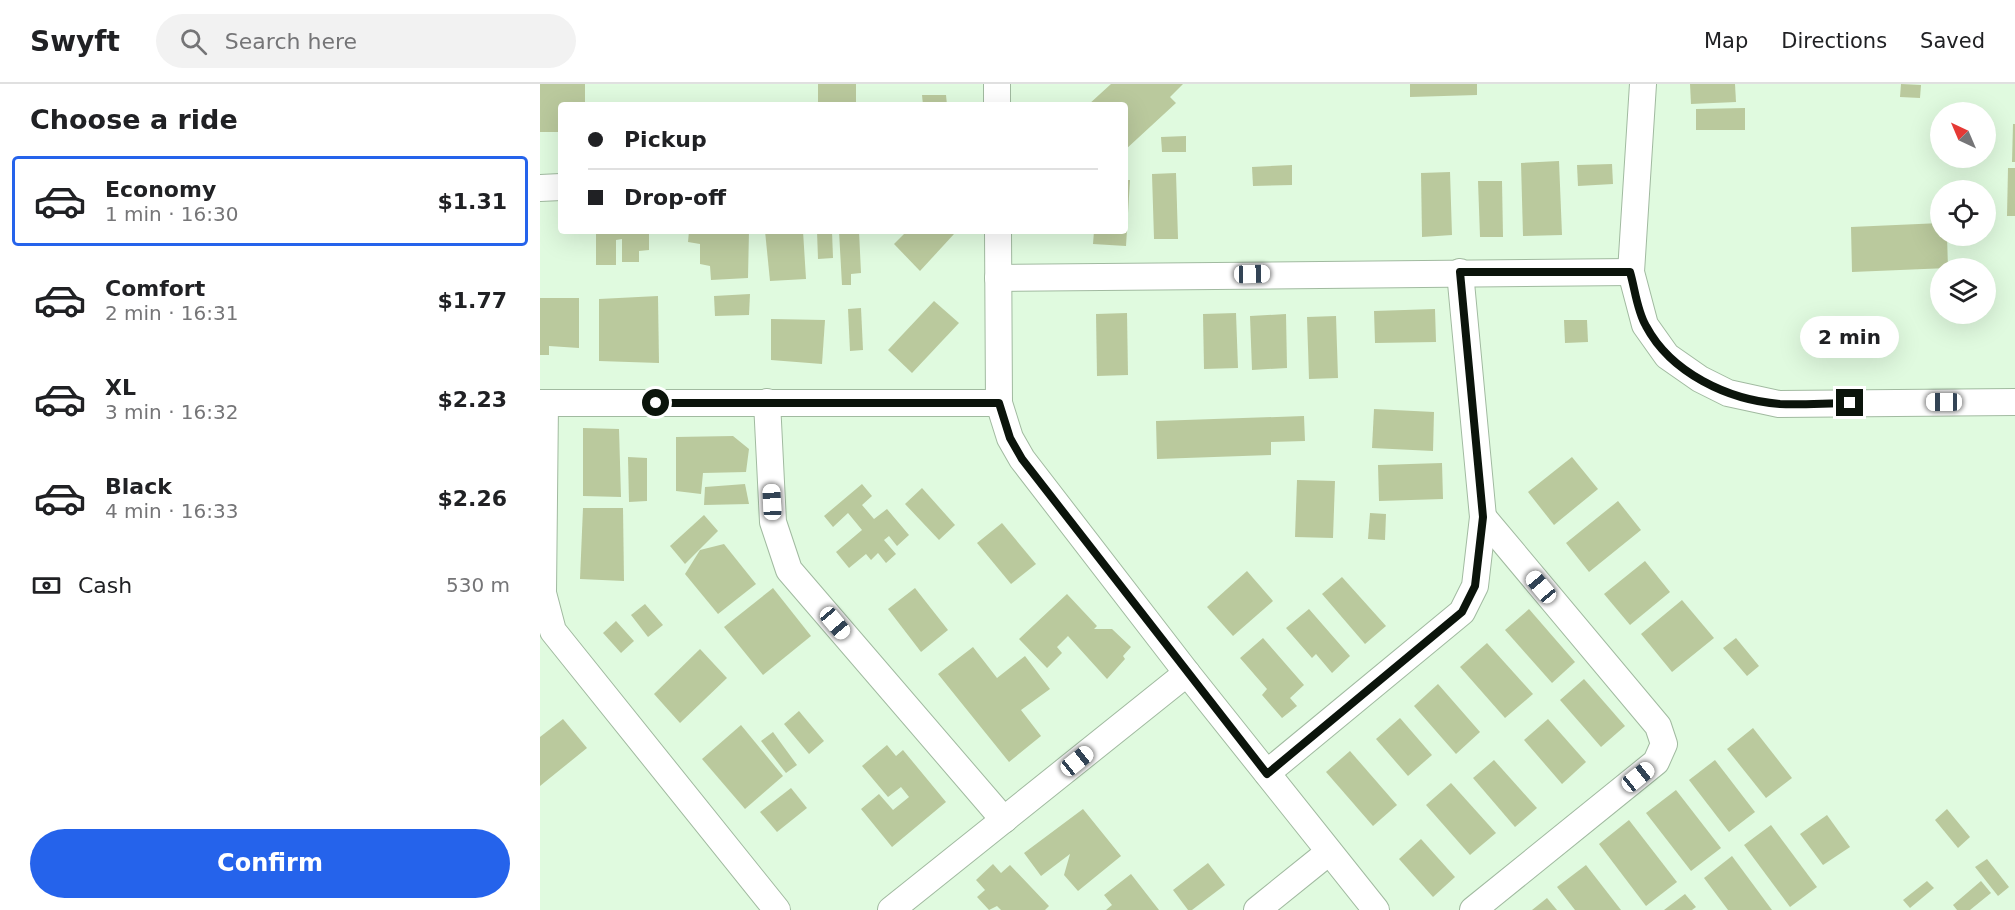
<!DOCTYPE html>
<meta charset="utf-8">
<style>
:root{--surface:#fff;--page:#f2f2f2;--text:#202124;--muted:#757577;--line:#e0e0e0;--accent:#2563eb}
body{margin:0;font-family:"DejaVu Sans",sans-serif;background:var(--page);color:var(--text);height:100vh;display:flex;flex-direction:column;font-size:22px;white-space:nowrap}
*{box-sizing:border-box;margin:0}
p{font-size:20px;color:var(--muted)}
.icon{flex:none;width:33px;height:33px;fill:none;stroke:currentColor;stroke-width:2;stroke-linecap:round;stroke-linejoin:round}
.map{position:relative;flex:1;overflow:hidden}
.sheet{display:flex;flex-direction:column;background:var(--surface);width:540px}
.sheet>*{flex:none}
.banner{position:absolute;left:18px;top:18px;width:570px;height:132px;border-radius:6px;box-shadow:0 6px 24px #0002;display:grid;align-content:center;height:132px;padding:0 30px;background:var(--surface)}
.needle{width:39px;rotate:316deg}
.tools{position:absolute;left:1390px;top:18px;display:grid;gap:12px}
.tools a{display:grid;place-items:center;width:66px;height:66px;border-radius:50%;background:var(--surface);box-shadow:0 6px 24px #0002;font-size:30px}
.end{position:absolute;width:27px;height:27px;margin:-14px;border:8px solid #0b140b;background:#fff;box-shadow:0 0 0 3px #fff}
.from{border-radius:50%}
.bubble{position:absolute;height:42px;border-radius:21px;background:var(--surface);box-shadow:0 6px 24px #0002;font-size:20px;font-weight:600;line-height:42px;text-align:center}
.car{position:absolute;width:18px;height:36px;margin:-18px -9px;border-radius:8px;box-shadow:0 0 4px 2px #0007;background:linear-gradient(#fff 24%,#345 0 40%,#fff 0 76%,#345 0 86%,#fff 0)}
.banner b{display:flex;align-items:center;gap:21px;height:57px;font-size:22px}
.banner b+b{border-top:2px solid var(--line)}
.banner i{width:15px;height:15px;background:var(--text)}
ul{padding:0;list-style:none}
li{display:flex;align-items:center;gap:18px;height:90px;margin:0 12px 9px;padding:0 18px;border:3px solid transparent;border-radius:6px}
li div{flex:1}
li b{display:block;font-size:22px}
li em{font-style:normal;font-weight:600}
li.active{border-color:var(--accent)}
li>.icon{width:54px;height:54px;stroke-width:1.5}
h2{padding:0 30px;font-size:27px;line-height:72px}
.pay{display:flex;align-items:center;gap:15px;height:66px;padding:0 30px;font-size:22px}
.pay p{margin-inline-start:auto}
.cta{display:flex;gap:12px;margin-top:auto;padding:12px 30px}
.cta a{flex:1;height:69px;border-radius:36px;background:var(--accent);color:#fff;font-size:24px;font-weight:600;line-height:69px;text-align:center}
header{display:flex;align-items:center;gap:36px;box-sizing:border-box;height:84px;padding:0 30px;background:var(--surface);border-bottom:2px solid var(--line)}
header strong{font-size:28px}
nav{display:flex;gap:33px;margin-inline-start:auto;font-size:21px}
.search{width:420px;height:54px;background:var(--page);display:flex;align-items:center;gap:15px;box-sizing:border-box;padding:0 21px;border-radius:33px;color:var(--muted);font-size:22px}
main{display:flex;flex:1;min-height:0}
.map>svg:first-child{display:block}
.building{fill:#bac99d}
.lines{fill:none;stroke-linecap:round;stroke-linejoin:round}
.minor-casing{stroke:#a1baa0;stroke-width:28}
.minor{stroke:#fff;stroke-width:26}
.route{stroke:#0b140b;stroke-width:8}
</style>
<header>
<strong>Swyft</strong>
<div class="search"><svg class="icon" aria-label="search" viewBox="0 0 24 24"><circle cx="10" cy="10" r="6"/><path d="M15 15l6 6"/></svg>Search here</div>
<nav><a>Map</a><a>Directions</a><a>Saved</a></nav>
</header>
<main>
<section class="sheet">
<h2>Choose a ride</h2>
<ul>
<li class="active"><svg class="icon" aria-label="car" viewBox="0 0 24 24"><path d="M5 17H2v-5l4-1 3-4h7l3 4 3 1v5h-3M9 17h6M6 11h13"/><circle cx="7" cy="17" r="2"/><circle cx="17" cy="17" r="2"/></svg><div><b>Economy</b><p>1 min · 16:30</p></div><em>$1.31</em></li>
<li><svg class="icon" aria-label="car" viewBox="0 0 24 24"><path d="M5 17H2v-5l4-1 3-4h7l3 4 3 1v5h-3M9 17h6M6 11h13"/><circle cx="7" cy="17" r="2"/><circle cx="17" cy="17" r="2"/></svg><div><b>Comfort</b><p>2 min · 16:31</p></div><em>$1.77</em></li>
<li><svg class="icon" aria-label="car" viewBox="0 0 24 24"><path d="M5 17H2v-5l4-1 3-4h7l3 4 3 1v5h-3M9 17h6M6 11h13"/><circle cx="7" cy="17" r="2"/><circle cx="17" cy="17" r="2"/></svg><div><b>XL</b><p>3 min · 16:32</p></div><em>$2.23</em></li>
<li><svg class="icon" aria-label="car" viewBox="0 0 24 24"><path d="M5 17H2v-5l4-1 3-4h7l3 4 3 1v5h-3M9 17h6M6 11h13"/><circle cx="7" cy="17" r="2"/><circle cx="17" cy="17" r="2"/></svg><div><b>Black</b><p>4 min · 16:33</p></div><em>$2.26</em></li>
</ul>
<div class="pay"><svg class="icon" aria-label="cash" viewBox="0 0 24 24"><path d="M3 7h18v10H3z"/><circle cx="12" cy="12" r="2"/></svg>Cash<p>530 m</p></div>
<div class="cta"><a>Confirm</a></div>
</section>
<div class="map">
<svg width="1475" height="826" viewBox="0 0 1475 826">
<rect width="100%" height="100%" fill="#e0fadf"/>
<!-- building -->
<g class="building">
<polygon points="0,0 45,0 45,21 21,21 21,48 0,48"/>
<rect x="278" y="0" width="38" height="21"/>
<polygon points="571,0 643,0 630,13 636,19 585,66 585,21 548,21"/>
<polygon points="870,0 937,0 937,11 870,13"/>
<polygon points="1150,0 1195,0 1196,18 1151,20"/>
<polygon points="1361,0 1381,1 1380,14 1360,13"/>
<polygon points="382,11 406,11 407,21 383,21"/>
<polygon points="1205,24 1205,46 1156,46 1156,25"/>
<polygon points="1473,40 1475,40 1475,78 1472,78"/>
<polygon points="646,52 646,68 622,68 621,53"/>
<polygon points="1019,77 1022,151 983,152 981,79"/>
<polygon points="1072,80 1073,100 1038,102 1037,81"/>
<polygon points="752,81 752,101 713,102 712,83"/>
<polygon points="1468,84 1475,84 1475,132 1467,132"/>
<polygon points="910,88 912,151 882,153 881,89"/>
<polygon points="636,89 638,155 614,155 612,90"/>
<polygon points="585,96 590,96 586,162 553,160 554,147 585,147"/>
<polygon points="938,97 962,97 963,153 940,153"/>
<polygon points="1401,139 1401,152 1407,152 1408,184 1312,188 1311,143"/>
<polygon points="56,147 109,147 109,166 99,167 99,178 82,178 82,155 76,156 76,181 56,181"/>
<polygon points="149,147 209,147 208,194 171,196 170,182 160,180 160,160 148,158"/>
<polygon points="225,147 263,147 266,195 230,197"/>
<polygon points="277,147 292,147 293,174 278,175"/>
<polygon points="299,147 319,147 321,189 311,190 311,201 302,201"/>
<polygon points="367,147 411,147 414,150 380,187 354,160"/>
<polygon points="210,210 209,231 175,232 174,212"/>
<polygon points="118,212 119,279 59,277 59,215"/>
<polygon points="0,214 39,214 39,264 9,262 9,271 0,271"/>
<polygon points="394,217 419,239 372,289 348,266"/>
<polygon points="321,224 323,266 310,267 308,225"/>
<polygon points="895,225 896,258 835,259 834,227"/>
<polygon points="587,229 588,291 557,292 556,230"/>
<polygon points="696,229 698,284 664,285 663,230"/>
<polygon points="746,230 747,284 712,286 710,232"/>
<polygon points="796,232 798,294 769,295 767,233"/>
<polygon points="231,235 285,236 282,280 231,276"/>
<polygon points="1024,236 1047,236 1048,258 1025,259"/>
<polygon points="834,325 894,328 893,367 832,364"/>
<polygon points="764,332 765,357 731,358 731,371 617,375 616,337"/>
<polygon points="43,344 79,345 81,413 43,412"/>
<polygon points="193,352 209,365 206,388 163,389 161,410 136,407 136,353"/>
<polygon points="88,373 107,374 107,417 89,418"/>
<polygon points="1032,373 1058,405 1014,441 988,408"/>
<polygon points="902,379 903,415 839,417 838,381"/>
<polygon points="757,396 795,397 793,454 755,453"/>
<polygon points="205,400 209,420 164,421 165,403"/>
<polygon points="322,400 332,412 322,421 334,435 347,425 369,451 357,462 349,452 344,456 356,470 346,479 338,469 331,476 326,470 309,484 296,468 322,446 308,429 293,443 284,432"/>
<polygon points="382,404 415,441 399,456 365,420"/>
<polygon points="1078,417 1101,446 1049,488 1026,459"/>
<polygon points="43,424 83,424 84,497 40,495"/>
<polygon points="830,429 846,430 845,456 828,455"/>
<polygon points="164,431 178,447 145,480 130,462"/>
<polygon points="462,439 496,480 471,500 437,459"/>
<polygon points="184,460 216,500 178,530 145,490 160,466"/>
<polygon points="1105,477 1130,508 1090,541 1064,510"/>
<polygon points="707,487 733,517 693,552 667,523"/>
<polygon points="802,493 846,542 825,560 782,510"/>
<polygon points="233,504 271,552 223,591 184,543"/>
<polygon points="375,504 408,546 381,568 348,525"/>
<polygon points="527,510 557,542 554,545 572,545 591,563 583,572 585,575 567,595 528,552 517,563 522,569 507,584 479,555"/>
<polygon points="1142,516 1174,554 1132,588 1101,550"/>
<polygon points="105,520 123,541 108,553 91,531"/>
<polygon points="769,525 810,572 792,589 776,570 772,574 746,544"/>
<polygon points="989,525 1035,578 1012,599 965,546"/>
<polygon points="76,537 94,557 81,569 63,549"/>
<polygon points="723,554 764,601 750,614 757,622 742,634 722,611 727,605 700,574"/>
<polygon points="1196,554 1219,582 1207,592 1183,564"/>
<polygon points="947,559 993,610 965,634 920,583"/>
<polygon points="433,563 457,594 485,572 510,605 481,626 501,652 469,678 398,590"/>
<polygon points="160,565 187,594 140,639 114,610"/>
<polygon points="1044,595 1085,642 1061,663 1020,616"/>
<polygon points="898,600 940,648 916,670 874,622"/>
<polygon points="259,627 284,657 269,670 244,640"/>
<polygon points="860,634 892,671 868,692 836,655"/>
<polygon points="23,635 47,664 0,702 0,653"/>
<polygon points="1008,635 1046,678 1022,700 984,656"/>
<polygon points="201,641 243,692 205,725 162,675"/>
<polygon points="1213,644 1252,694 1226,714 1187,665"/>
<polygon points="233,648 257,681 246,689 221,657"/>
<polygon points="347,661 356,672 363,666 406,718 352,763 321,725 339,710 353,726 369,713 361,703 348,713 322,682"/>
<polygon points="810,667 857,721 833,742 786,688"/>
<polygon points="954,676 997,724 975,743 933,694"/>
<polygon points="1175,676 1215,728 1189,748 1149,696"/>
<polygon points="911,699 956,749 930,771 886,721"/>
<polygon points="251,704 267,724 237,748 220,728"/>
<polygon points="1136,706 1181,764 1151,787 1106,729"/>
<polygon points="543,725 581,772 538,807 524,791 530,770 501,792 484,769"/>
<polygon points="1407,725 1430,753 1418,764 1395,736"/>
<polygon points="1287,731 1310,763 1283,781 1260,750"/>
<polygon points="1089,736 1137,798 1106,822 1059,760"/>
<polygon points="1231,741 1277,803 1250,823 1204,761"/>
<polygon points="881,755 915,793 893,813 859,775"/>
<polygon points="1192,772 1232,826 1188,826 1164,794"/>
<polygon points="1447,775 1469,803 1458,812 1435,783"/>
<polygon points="668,779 685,801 652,826 648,826 633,806"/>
<polygon points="453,780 461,789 470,781 509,822 505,826 461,826 457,822 449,826 437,813 445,806 436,796"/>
<polygon points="1046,781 1081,826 1035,826 1017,803"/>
<polygon points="591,790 619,826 566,826 572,821 564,811"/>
<polygon points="1387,797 1394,804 1370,824 1363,816"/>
<polygon points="1441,797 1451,809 1430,826 1417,826 1413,821"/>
<polygon points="1145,810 1156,823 1152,826 1124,826"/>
<polygon points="1007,814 1017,826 992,826"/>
</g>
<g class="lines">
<defs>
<g id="minor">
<polyline points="457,0 457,21"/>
<polyline points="1103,0 1091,188 1105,241 1127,272 1160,295 1188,309 1239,320 1475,318"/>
<polyline points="0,104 21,103"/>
<polyline points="458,147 459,319 470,354 482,375 647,589 836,826"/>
<polyline points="458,194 1091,188"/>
<polyline points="227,318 233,438 249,486 464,736"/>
<polyline points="0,319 459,319"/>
<polyline points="5,319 3,509 13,547 237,826"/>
<polyline points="727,689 922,528 935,502 943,433 920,188"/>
<polyline points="351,826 647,589"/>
<polyline points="717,826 789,768"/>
<polyline points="933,826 1116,678 1124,660 1118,642 943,433"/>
</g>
</defs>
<!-- minor casing -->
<use href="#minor" class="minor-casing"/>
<!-- minor -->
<use href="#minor" class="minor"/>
</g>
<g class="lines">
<!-- route -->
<path class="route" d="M116,319H459L470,354L482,375L727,690L922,528L935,502L943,433L920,188H1090C1095,205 1097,227 1106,242C1131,289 1188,316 1240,320C1263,321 1287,319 1310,319"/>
</g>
</svg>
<div class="tools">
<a><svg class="needle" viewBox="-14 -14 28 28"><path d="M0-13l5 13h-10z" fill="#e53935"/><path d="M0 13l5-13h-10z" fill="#757577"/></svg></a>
<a><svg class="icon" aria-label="locate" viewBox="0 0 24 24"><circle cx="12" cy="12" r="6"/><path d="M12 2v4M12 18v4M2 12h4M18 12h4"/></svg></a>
<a><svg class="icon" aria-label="layers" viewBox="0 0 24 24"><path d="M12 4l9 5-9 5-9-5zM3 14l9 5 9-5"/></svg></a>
</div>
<i class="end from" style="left:116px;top:319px"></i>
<i class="end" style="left:1310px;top:319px"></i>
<div class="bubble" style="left:1260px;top:232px;width:99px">2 min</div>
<i class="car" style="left:712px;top:190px;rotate:89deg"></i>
<i class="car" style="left:1404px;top:318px;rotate:270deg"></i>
<i class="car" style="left:232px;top:418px;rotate:357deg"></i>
<i class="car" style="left:1001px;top:503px;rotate:320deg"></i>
<i class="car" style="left:295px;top:539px;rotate:140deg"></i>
<i class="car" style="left:537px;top:677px;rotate:51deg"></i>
<i class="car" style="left:1098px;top:693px;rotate:51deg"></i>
<div class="banner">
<b><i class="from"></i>Pickup</b>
<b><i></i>Drop-off</b>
</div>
</div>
</main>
